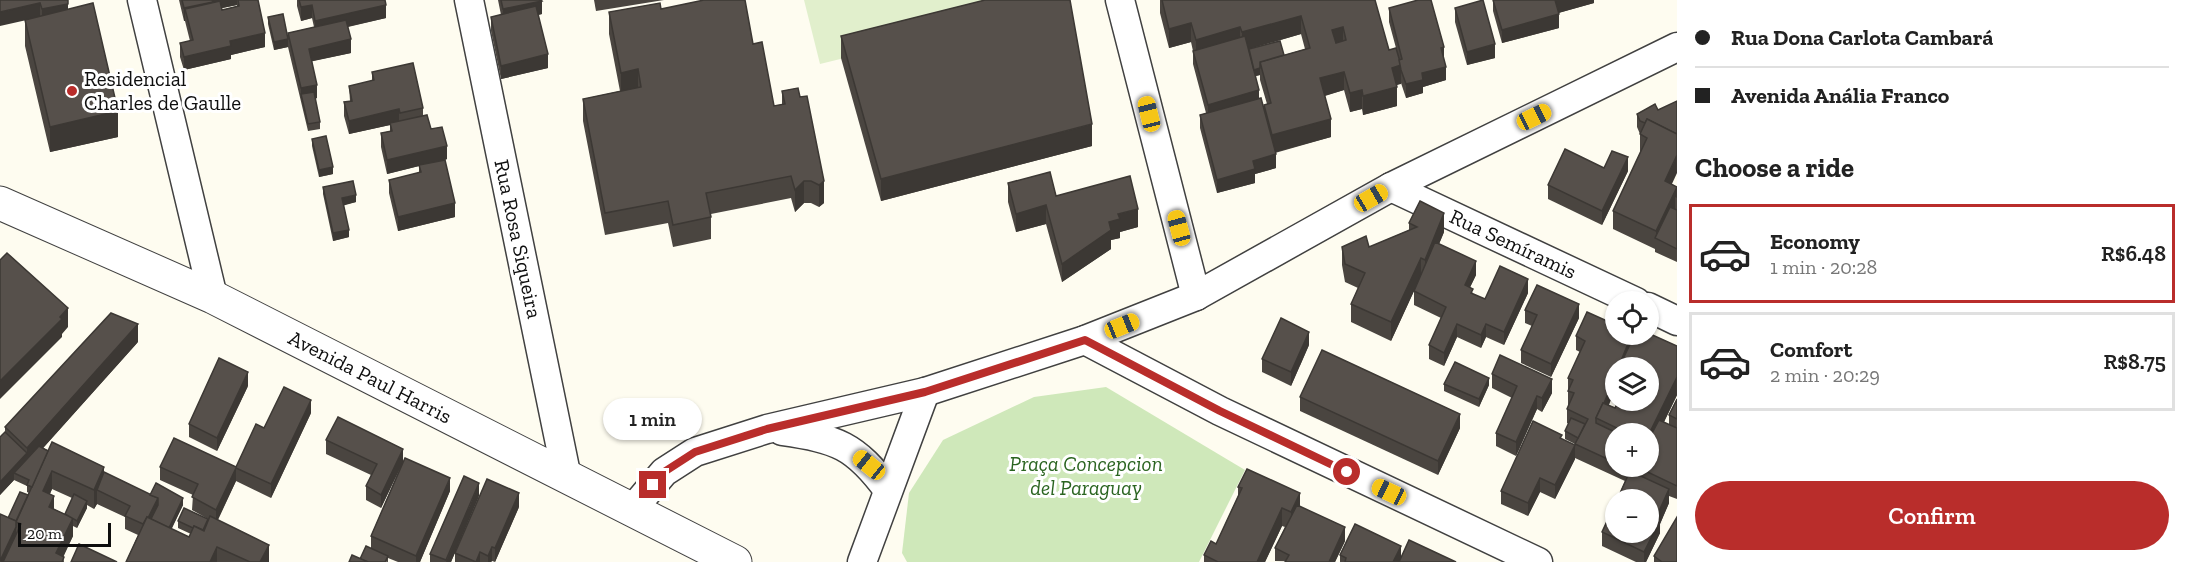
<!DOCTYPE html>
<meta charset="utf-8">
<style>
:root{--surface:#fff;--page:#f2f2f2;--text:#222;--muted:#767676;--line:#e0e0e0;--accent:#b92d2b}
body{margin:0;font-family:"Zilla Slab",serif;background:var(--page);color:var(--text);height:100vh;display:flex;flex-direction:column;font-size:22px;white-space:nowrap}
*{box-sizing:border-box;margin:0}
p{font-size:20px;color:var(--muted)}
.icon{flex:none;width:33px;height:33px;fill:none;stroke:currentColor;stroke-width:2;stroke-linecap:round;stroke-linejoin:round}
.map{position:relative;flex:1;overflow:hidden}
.details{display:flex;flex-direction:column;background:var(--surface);width:510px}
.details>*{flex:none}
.banner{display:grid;align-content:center;height:132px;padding:0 18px;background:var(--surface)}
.buttons{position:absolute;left:1605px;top:291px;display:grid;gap:12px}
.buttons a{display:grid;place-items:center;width:54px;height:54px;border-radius:50%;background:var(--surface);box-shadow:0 2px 4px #0004;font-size:30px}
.scale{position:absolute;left:18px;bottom:15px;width:93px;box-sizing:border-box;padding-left:6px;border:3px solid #0e0e0e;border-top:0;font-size:16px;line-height:21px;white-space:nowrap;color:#0e0e0e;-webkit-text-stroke:4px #fff;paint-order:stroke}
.end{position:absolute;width:27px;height:27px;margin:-14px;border:8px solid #b92d2b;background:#fff;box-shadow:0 0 0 3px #fff}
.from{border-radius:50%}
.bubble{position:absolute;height:42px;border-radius:21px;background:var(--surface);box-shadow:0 2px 4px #0004;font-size:20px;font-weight:600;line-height:42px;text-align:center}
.car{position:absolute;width:18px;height:36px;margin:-18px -9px;border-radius:8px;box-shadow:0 0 4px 2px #0007;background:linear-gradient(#f5c518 24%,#345 0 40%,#f5c518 0 76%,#345 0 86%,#f5c518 0)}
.banner b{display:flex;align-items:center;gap:21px;height:57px;font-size:22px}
.banner b+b{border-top:2px solid var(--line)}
.banner i{width:15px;height:15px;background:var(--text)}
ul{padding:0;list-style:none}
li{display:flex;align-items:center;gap:18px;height:99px;margin:0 12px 9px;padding:0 6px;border:3px solid var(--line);border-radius:0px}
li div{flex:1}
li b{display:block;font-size:22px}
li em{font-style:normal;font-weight:600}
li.current{border-color:var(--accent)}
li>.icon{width:54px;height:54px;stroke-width:1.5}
h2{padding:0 18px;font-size:27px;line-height:72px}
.primary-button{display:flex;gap:12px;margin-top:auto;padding:12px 18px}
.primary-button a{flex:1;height:69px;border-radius:36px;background:var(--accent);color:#fff;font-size:24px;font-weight:600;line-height:69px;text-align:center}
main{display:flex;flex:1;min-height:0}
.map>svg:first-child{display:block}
.green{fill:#cfe8ba}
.pitch{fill:#e1efcc}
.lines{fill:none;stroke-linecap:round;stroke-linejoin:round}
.minor-casing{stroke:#414141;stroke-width:31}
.tertiary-casing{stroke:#414141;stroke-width:35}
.minor{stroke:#fff;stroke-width:28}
.tertiary{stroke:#fff;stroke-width:33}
.wall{fill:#4a4540;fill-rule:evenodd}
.shaded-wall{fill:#3c3834}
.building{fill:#56504b;stroke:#3c3834;stroke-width:1.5;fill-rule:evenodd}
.route{stroke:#b92d2b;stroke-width:8}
.poi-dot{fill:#b92d2b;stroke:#fff;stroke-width:2}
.labels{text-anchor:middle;stroke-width:6;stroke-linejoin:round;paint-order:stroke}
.poi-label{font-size:21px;fill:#0e0e0e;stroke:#fff;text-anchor:start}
.street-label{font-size:21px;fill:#0e0e0e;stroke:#fff}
.park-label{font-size:21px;font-style:italic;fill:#2a6420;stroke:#fff}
</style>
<main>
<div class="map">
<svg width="1677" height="562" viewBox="0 0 1677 562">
<rect width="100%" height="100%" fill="#fefcf0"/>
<!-- green -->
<polygon class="green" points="1106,387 1245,470 1199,562 907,562 902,553 909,493 943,440 1034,397"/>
<!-- pitch -->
<polygon class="pitch" points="804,0 1046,0 1048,8 820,64"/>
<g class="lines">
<defs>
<g id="minor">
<polyline points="142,0 213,297"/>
<polyline points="469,0 567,478"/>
<polyline points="1120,0 1196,296"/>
<polyline points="1391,187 1636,302"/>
<polyline points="1648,307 1677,321"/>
<polyline points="1085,340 1220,411 1538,562"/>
<path d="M782,431C837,439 855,445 888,490"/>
<polyline points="631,511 664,472 695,452 767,429 925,392 1085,340 1196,296 1391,187 1677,47"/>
<polyline points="862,562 925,392"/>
</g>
<polyline id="tertiary" points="0,203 213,297 735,562"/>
</defs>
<!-- minor casing -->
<use href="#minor" class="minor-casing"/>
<!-- tertiary casing -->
<use href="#tertiary" class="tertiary-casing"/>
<!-- minor -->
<use href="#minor" class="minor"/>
<!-- tertiary -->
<use href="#tertiary" class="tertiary"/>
</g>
<!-- wall -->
<g class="wall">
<polygon points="0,0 68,0 68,9 118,137 50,152 25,46 25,20"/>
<path d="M179,0H258L265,47L231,55V59L184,70L180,57V43L190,41L185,21H184ZM237,5V6L222,10V8Z"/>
<polygon points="297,0 385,0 386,18 348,27 351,53 312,61 317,98 315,99 320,122 320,129 308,131 288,47 274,50 268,24 268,17 288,39 288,33 314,27 312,18 301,21 297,6"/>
<polygon points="498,0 541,0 542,14 538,15 548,68 501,79 491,31 491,17 501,15"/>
<polygon points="594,0 664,0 596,11"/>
<path d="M1160,0H1375L1389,50L1396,48L1389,22V8L1444,59L1446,80L1423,87V93L1406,98L1401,83L1397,85V106L1363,115L1362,109L1350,112L1344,90L1325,96L1331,137L1275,153L1276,168L1255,174V183L1217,193L1200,128V115L1206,113L1193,64V51L1191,42L1169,48L1160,13ZM1301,34L1305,49L1284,55L1249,49ZM1260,75V80L1267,104L1264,105V109L1259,98L1255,76Z"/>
<polygon points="1493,0 1594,0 1594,3 1558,13 1559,28 1502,43 1493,11"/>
<polygon points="1455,8 1495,58 1467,65 1455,22"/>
<polygon points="661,9 753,44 774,106 782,104 782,91 798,88 824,203 819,207 811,203 804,203 795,212 791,198 711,214 711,239 673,247 668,223 605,235 583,121 583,99 620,91 609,34 609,12"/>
<polygon points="841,36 1092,146 881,201 841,58"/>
<polygon points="372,72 423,108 423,116 447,159 445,160 455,217 398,231 389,193 389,180 419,173 419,166 387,174 381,147 381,133 390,131 390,125 349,134 344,116 344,102 350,101 349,86 372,81"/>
<polygon points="1655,104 1672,184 1677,187 1677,262 1655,252 1655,249 1613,229 1613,211 1640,153 1640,134 1637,127 1637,114"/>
<polygon points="312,139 333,174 319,177 312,146"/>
<polygon points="1628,171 1602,225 1548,199 1548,185"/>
<polygon points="1008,183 1056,196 1138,227 1120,232 1120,238 1111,240 1111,249 1062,282 1046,224 1016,232 1008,202"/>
<polygon points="323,187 356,202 343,205 349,237 333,241 323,194"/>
<polygon points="1409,223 1444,232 1439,244 1476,275 1470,287 1473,294 1485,299 1528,293 1504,345 1486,337 1481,348 1457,337 1444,366 1429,359 1429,345 1441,318 1414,305 1414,291 1418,282 1391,341 1351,322 1351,304 1358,288 1345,282 1342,265 1342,247 1369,247 1409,230"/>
<polygon points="1525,310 1579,318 1551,377 1521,363 1521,350 1532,326 1525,323"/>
<path d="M1632,334V340L1677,346V395L1664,422L1669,425V415L1677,399V499L1669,496V503L1660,524V533L1646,562H1636L1602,546V532L1625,481L1575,458V444L1565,439V431L1569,424L1567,423V409L1569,405H1568V378L1580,352L1576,350V336ZM1616,368H1648V400H1618L1615,408L1609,405ZM1616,434H1648V466H1616Z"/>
<path d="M138,342L43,448L104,472L150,495L183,505L171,529L189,537L191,534L178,528V521L208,519L192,510L193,495L160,480V467H236L264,428L311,413L271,498L236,481L218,520L269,562H126L138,535L125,529V517L97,504L94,509L87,505V508L77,528L73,526V536L63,556L64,562H0L8,518L29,493L27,492V486L14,480L0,495V437L5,432V427ZM52,489L72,498L65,514L54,509L50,494Z"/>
<polygon points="1309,345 1291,386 1262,372 1262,359"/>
<polygon points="1492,374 1552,393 1542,412 1537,409 1516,456 1496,446 1496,433 1512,398 1492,388"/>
<polygon points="1444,384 1489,385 1479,407 1444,391"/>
<polygon points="248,386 217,451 189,437 189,424"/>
<polygon points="1300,397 1460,428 1438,475 1300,411"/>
<polygon points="1562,439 1575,459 1555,499 1540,492 1528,516 1501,504 1501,491"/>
<polygon points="326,440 403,462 450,491 420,562 398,562 388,558 388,562 360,559 371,548 371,536 400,468 381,508 366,500 366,486 371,475 326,454"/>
<polygon points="1238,487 1300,506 1345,541 1335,562 1275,561 1275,548 1285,527 1282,526 1265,562 1204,562 1204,555 1216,544 1238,496"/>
<polygon points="479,496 451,562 430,562 430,554"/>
<polygon points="519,507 495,562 492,561 491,562 455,562 455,553"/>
<polygon points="1340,555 1401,558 1456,562 1340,562"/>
<polygon points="1654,556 1677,562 1654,562"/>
</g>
<!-- shaded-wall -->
<g class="shaded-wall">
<polygon points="212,0 237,0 237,5 213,10 185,9 185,21 184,21 184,8"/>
<polygon points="1555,0 1594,0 1594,3 1555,14"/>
<polygon points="542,1 542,14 503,23 503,9"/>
<polygon points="40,3 40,17 0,26 0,12"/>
<polygon points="68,4 68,17 42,23 42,9"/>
<polygon points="312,5 312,18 301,21 301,7"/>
<polygon points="386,5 386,18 315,34 315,21"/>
<polygon points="1559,14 1559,28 1502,43 1502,30"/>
<polygon points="1301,16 1301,34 1242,51 1242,32"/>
<polygon points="1191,23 1191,42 1169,48 1169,29"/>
<polygon points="1240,27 1240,46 1196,58 1196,40"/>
<polygon points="1343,27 1343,45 1332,49 1332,30"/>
<polygon points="265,33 265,47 231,55 231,59 184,70 184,57 230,41"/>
<polygon points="288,39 288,47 274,50 274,42"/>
<polygon points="351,39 351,53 309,62 309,49"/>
<polygon points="1495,44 1495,58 1467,65 1467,52"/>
<polygon points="1444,47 1444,60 1441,48"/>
<polygon points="548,54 548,68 501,79 501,66"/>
<polygon points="1401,65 1401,84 1392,86 1392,68"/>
<polygon points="1446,67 1446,80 1423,87 1423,93 1406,98 1406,84 1422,73"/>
<polygon points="1260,68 1260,75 1252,77 1252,70"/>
<polygon points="638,69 638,91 621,95 621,73"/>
<polygon points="1344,72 1344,90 1320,97 1320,78"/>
<polygon points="317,85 317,98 303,101 301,94 301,88"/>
<polygon points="1397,87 1397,106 1363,115 1363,96"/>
<polygon points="1259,90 1259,104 1208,119 1208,105"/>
<polygon points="1362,90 1362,109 1350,112 1350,93"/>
<polygon points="399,109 399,123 349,134 349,121"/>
<polygon points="118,111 118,137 50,152 50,127"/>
<polygon points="1331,119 1331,137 1272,153 1272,135"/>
<polygon points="1092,124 1092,146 881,201 881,179"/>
<polygon points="447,146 447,159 387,174 387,160"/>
<polygon points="1276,154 1276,168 1255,174 1255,183 1217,193 1217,180 1253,161"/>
<polygon points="1677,155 1677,173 1665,199 1665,181"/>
<polygon points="1628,157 1628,171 1602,225 1602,211"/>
<polygon points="333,167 333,174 319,177 319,170"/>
<polygon points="804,181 804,203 795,212 795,190"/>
<polygon points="824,181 824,203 819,207 819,185"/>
<polygon points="1677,187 1677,198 1675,197 1675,210 1656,239 1656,231"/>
<polygon points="356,195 356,202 342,206 342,198"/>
<polygon points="455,203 455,217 398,231 398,217"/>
<polygon points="1046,205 1046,224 1016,232 1016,214"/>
<polygon points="1138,209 1138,227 1120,232 1120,238 1111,240 1111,249 1062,282 1062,264 1118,214"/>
<polygon points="1444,213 1444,232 1425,278 1425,260"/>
<polygon points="349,230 349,237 333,241 333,233"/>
<polygon points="1421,258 1421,276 1391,341 1391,322"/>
<polygon points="1476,261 1476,275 1465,298 1465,285"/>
<polygon points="1528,279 1528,293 1504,345 1504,332"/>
<polygon points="1579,304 1579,318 1551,377 1551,364"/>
<polygon points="68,308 68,327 62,334 62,337 0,399 0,381"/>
<polygon points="138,324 138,342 27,466 27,448"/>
<polygon points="1457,324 1457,337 1444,366 1444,353"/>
<polygon points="1486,324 1486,337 1481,348 1481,335"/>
<polygon points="1309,332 1309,345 1291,386 1291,372"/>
<polygon points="1632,334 1632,346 1623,359 1623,368 1618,368"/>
<polygon points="248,372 248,386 217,451 217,438"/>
<polygon points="1616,375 1616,388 1602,421 1598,419"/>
<polygon points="1677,377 1677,395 1648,455 1648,436"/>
<polygon points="1489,378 1489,385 1479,407 1479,399"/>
<polygon points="1552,379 1552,393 1542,412 1542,398"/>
<polygon points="1537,396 1537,409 1516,456 1516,442"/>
<polygon points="311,400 311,413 271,498 271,484"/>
<polygon points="1460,414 1460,428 1438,475 1438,461"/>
<polygon points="1575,445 1575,459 1555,499 1555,485"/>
<polygon points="403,449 403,462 381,508 381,495"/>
<polygon points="27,453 27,466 14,473 14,480 0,495 0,482"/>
<polygon points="1626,466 1628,466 1628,477 1626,481"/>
<polygon points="104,467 104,486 97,490 97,504 94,509 94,490"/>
<polygon points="236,468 236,481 216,523 216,510"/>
<polygon points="52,471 52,489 43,509 43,491"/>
<polygon points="450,478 450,491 420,562 416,562 416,556"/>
<polygon points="1540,478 1540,492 1528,516 1528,503"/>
<polygon points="479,483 479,496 451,562 446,562"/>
<polygon points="1669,489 1669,503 1660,524 1660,533 1646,562 1644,562 1644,552 1656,518"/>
<polygon points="519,493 519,507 495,562 495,548"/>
<polygon points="1300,493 1300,512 1291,530 1291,512"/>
<polygon points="54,496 54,515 49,507"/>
<polygon points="158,498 158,512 145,525"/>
<polygon points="183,498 183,505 166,541 166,533"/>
<polygon points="87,501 87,508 77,528 77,521"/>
<polygon points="1282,508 1282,526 1265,562 1257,562"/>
<polygon points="73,518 73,536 61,562 56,553"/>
<polygon points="16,527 16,540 6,562 0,562"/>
<polygon points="1345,527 1345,541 1335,562 1329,562"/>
<polygon points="269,545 269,562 260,562"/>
<polygon points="1401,546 1401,560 1399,562 1393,562"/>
<polygon points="217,547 217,562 210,562"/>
<polygon points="492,547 492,561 491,562 488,562 488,556"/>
<polygon points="480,552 480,562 476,562"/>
</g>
<!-- building -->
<g class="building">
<polygon points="0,0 68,0 68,4 42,9 40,3 0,12"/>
<polygon points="182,0 212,0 213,2 184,8"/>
<polygon points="238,0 258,0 265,33 230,41 231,46 184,57 180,43 193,40 185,9 220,1 222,10 239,6"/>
<polygon points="299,0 385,0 386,5 315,21 312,5 301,7"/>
<polygon points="501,0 541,0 542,1 503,9"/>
<polygon points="704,0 745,0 753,44 762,42 774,106 785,104 782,91 798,88 800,97 807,96 824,181 819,185 811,181 804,181 795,190 791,176 706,193 711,217 673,225 668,201 605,213 583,99 641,87 638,69 621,73 609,12 660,3 661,9"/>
<polygon points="985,0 1070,0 1092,124 881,179 841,36"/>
<path d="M1162,0H1375L1389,50L1396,48L1401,65L1392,68L1397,87L1363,96L1362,90L1350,93L1344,72L1320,78L1331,119L1272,135L1264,105L1271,103L1260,62L1310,48L1301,16L1242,32L1240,27L1196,40L1191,23L1169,29ZM1343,27L1346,40L1336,43L1332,30Z"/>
<polygon points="1418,0 1431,0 1444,47 1441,48 1446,67 1422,73 1423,80 1406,84 1401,70 1399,60 1402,59 1389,8"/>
<polygon points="1483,0 1495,44 1467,52 1455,8"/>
<polygon points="1493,0 1555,0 1559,14 1502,30"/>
<polygon points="93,3 118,111 50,127 25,20"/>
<polygon points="536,6 548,54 501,66 491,17"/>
<polygon points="283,14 288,39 274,42 268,17"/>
<polygon points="346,20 351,39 309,49 317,85 301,88 288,33"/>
<polygon points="1245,36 1259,90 1208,105 1193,51"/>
<polygon points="1280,41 1284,55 1260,62 1260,68 1254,70 1249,49"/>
<polygon points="413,63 423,108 400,113 399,109 349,121 344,102 352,101 349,86 374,80 372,72"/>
<polygon points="314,92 320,122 308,124 301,94"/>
<polygon points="1261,98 1276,154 1253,161 1255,169 1217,180 1200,115"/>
<polygon points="1677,101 1677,134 1647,119 1645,123 1640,121 1637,114 1655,104 1658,110"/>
<polygon points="427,115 431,129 442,127 447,146 387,160 381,133 392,131 390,123"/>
<polygon points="1647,119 1677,134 1677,155 1665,181 1677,187 1656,231 1613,211 1647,138 1640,134"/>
<polygon points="326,136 333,167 319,170 312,139"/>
<polygon points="1565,149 1604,168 1612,151 1628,157 1602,211 1548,185"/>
<polygon points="445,160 455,203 398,217 389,180 421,172 419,165"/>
<polygon points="1050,172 1056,196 1130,176 1138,209 1118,214 1120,219 1109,222 1111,230 1062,264 1046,205 1016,214 1008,183"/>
<polygon points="353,181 356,195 342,198 349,230 333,233 323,187"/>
<polygon points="1420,201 1444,213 1425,260 1421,258 1391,322 1351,304 1365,273 1345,264 1342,247 1366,236 1369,247 1417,227 1409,223"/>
<polygon points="1670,207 1677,210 1677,249 1655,238"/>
<polygon points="1435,242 1476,261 1465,285 1473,289 1471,293 1485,299 1500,266 1528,279 1504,332 1486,324 1481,335 1457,324 1444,353 1429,345 1446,307 1414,291"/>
<polygon points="7,253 68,308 60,317 62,319 0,381 0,260"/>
<polygon points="1537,285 1579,304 1551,364 1521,350 1537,315 1525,310"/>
<polygon points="1587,312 1616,325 1616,334 1632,334 1618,368 1616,368 1616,375 1604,403 1603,403 1596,418 1596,423 1619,434 1616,434 1616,463 1575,444 1588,419 1567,409 1574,393 1568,391 1573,380 1568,378 1585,341 1576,336"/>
<polygon points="111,313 138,324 27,448 5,427"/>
<polygon points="1281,318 1309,332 1291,372 1262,359"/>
<polygon points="1648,333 1677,346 1677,377 1648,436 1648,434 1629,434 1596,418 1603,403 1615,408 1619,400 1648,400 1648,368 1630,368 1632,363 1623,359 1635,334 1648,334"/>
<polygon points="1322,350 1460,414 1438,461 1300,397"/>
<polygon points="1500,355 1552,379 1542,398 1537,396 1516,442 1496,433 1517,386 1492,374"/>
<polygon points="219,358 248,372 217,438 189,424"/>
<polygon points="1455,362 1489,378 1479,399 1444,384"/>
<polygon points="284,387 311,400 271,484 236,468 216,510 192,497 198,484 160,467 174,438 236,467 256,424 264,428"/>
<polygon points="1677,399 1677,419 1669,415"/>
<polygon points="338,417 403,449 381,495 366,486 377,464 326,440"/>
<polygon points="1571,418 1585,424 1578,438 1565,431"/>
<polygon points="1659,420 1677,428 1677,486 1635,466 1648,466 1648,441"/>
<polygon points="1533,421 1562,435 1560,438 1575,445 1555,485 1540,478 1528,503 1501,491"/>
<polygon points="5,432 27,453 0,482 0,437"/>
<polygon points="52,442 104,467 94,490 52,471 43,491 54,496 49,507 73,518 56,553 64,557 62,562 3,562 21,524 16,522"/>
<polygon points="39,446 48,451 32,487 27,485 29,480 14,473"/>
<polygon points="405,458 450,478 416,556 371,536"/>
<polygon points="1247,469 1300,493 1291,512 1282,508 1257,562 1218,562 1204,555 1211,541 1216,544 1242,488 1238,487"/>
<polygon points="1630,471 1669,489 1656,518 1660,520 1644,552 1602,532 1616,502 1616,532 1648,532 1648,500 1617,500"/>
<polygon points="104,472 158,498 148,518 147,517 143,524 125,516 130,506 97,490"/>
<polygon points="464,476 479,483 446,560 430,554"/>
<polygon points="487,479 519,493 495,548 492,547 488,556 480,552 476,562 455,553"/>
<polygon points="156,483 183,498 169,528 151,519 158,505 158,498 150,495"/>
<polygon points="20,492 28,495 16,521 8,518"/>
<polygon points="74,494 87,501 77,521 65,514"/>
<polygon points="1297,505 1345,527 1329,562 1285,562 1289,555 1275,548"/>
<polygon points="184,508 208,519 203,530 194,526 193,528 178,521"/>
<polygon points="0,514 16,521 16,527 0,561"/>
<polygon points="210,516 269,545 260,562 250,562 217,547 210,562 126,562 147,517 189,537 194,526 204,531"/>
<polygon points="1677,517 1677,562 1662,562 1654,556"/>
<polygon points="1355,524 1401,546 1393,562 1345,562 1346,558 1340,555"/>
<polygon points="1409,540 1456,562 1399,562"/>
<polygon points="79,544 117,562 71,562"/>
<polygon points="366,546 388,556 385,562 368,562 360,559"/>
<polygon points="352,555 368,562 349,562"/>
</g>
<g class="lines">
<!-- route -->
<polyline class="route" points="653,485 664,472 695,452 767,429 925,392 1085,340 1220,411 1347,472"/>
</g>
<!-- markers -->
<circle class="poi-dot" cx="72" cy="91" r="6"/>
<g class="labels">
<!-- poi labels -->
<g class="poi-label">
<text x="84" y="86">Residencial<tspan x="84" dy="24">Charles de Gaulle</tspan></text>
</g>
<!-- street labels -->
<g class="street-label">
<text transform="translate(518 239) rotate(78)" y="7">Rua Rosa Siqueira</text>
<text transform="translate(1513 244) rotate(25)" y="7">Rua Semíramis</text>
<text transform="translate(370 377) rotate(27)" y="7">Avenida Paul Harris</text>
</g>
<!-- park labels -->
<g class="park-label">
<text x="1086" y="471">Praça Concepcion<tspan x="1086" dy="24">del Paraguay</tspan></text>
</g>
</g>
</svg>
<div class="buttons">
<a><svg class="icon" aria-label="locate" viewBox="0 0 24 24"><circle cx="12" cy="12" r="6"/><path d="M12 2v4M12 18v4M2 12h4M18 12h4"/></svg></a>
<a><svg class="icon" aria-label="layers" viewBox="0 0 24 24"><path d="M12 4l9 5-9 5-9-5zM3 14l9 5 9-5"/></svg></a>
<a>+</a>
<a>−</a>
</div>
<div class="scale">20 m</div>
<i class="end from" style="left:1347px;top:472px"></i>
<i class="end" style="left:653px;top:485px"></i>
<div class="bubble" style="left:603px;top:398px;width:99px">1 min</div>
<i class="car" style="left:1149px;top:114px;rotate:346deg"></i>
<i class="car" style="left:1534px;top:117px;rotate:64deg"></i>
<i class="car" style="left:1371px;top:198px;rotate:60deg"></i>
<i class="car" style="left:1179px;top:228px;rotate:345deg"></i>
<i class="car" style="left:1122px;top:326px;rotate:68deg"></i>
<i class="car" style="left:869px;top:465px;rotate:309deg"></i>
<i class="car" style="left:1389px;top:492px;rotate:295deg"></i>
</div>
<section class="details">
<div class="banner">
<b><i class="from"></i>Rua Dona Carlota Cambará</b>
<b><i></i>Avenida Anália Franco</b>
</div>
<h2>Choose a ride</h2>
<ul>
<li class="current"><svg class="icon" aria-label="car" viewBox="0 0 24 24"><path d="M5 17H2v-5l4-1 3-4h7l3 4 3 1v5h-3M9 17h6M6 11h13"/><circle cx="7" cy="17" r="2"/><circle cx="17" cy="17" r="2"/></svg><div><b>Economy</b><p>1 min · 20:28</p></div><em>R$6.48</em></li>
<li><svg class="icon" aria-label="car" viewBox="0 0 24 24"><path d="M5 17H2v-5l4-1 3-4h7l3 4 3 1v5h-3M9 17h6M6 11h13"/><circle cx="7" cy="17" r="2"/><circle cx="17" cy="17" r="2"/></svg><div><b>Comfort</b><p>2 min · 20:29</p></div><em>R$8.75</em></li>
</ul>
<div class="primary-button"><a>Confirm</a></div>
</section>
</main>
